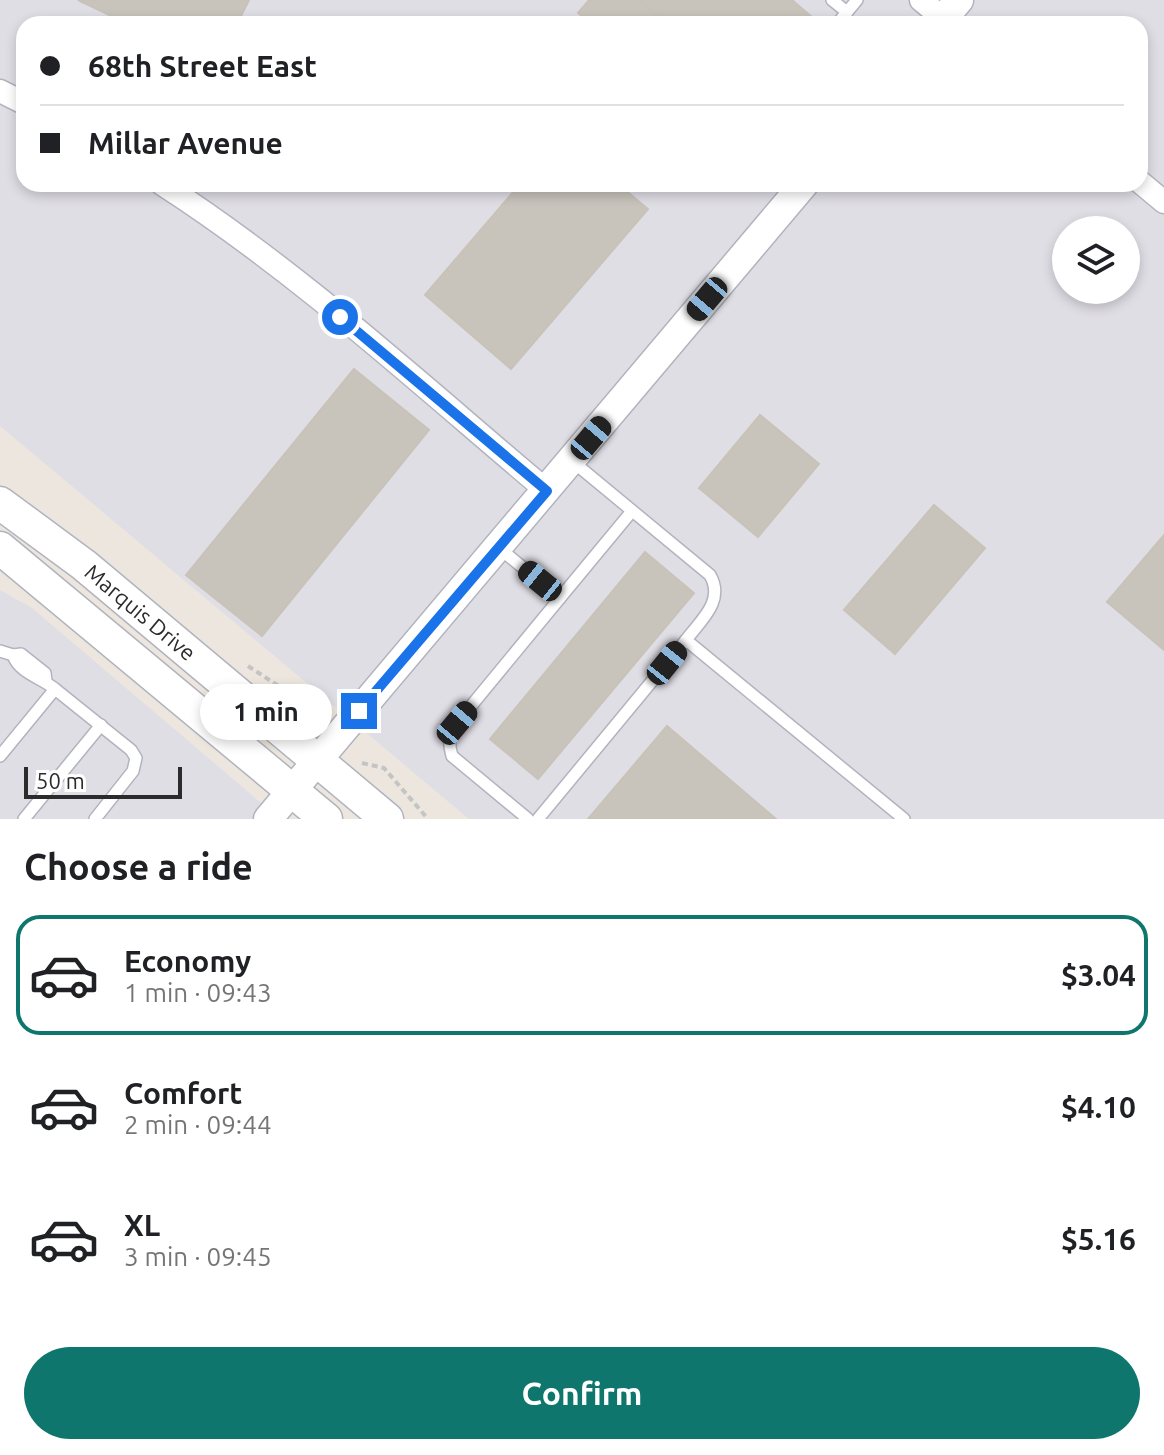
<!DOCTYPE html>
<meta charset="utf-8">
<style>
:root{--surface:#fff;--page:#f6f6f6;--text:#202124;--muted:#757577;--line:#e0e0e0;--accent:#0f766e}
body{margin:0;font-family:Ubuntu,sans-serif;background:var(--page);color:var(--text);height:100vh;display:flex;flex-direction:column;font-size:30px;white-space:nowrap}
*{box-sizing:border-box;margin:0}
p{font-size:26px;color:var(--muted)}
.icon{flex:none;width:44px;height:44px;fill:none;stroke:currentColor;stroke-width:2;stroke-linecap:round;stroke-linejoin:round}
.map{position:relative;height:819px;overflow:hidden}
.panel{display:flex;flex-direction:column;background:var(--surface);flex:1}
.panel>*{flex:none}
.banner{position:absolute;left:16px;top:16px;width:1132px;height:176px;border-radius:24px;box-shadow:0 4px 12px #0003;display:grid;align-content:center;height:176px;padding:0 24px;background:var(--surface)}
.tools{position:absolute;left:1052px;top:216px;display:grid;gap:16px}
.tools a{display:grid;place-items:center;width:88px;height:88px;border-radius:50%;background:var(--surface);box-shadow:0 4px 12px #0003;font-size:40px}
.scale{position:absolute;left:24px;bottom:20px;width:158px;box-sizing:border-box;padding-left:8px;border:4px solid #2b2b2b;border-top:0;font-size:22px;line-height:28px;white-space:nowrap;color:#2b2b2b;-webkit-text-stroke:6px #fff;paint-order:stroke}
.end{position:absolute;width:36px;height:36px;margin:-18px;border:10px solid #1a73e8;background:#fff;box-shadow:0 0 0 4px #fff}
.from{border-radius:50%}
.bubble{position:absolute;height:56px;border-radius:28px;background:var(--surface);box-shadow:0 4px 12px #0003;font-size:26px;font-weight:700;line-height:56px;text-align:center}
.car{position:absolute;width:24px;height:48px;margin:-24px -12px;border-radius:10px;box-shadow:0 0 6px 2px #0007;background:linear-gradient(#222 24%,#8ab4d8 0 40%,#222 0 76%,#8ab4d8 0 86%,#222 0)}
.banner b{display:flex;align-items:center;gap:28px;height:76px;font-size:30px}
.banner b+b{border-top:2px solid var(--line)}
.banner i{width:20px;height:20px;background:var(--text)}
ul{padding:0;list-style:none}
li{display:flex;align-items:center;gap:24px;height:120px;margin:0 16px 12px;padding:0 8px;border:4px solid transparent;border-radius:24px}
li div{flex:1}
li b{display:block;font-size:30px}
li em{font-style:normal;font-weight:700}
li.current{border-color:var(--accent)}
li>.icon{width:72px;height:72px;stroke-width:1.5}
h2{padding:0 24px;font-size:36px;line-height:96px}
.button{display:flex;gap:16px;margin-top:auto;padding:16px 24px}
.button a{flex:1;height:92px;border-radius:48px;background:var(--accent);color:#fff;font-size:32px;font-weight:700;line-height:92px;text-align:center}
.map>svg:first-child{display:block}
.industrial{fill:#e0dee5;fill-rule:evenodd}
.building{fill:#c8c4bc;stroke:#c8c2b8;stroke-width:2}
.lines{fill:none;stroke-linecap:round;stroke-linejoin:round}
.service-casing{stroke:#b1b4be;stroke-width:14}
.minor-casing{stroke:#b1b4be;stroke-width:25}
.tertiary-casing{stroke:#b1b4be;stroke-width:31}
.secondary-casing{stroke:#b1b4be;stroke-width:35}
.path{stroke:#c4c4c4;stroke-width:4;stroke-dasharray:6 4;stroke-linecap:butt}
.service{stroke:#fff;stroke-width:11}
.minor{stroke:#fff;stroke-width:22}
.tertiary{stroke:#fff;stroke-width:28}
.secondary{stroke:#fff;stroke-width:32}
.route{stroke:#1a73e8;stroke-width:10}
.labels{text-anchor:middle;stroke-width:8;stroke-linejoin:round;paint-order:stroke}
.street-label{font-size:22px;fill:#2b2b2b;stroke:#fff}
</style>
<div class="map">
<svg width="1164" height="819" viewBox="0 0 1164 819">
<rect width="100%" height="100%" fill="#ece6de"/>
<!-- industrial -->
<g class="industrial">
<path d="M0,0H1164V819H469L0,426ZM24,24H1140V184H24ZM1066,230H1126V290H1066Z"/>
<polygon points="0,590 32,608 280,819 0,819"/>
</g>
<!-- building -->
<g class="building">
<polygon points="78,0 249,0 237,24 128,24"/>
<polygon points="589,0 639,0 668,24 591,24 578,13"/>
<polygon points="639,0 792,0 820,24 668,24"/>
<polygon points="520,184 618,184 648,209 511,369 425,295"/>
<polygon points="354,369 429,430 262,636 186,575"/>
<polygon points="760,415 819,464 758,537 699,488"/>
<polygon points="934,505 985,548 895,654 844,610"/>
<polygon points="1164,535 1164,650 1107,602"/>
<polygon points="645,552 694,593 538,779 490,739"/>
<polygon points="667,726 776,819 588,819"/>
</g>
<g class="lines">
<defs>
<g id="service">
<polyline points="832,0 847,12 837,24"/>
<polyline points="847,12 857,0"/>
<path d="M572,461L710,575C725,601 701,620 686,640L904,819"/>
<path d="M499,548L560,598L457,723C449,735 448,742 452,756L528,819"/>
<polyline points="560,598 632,511"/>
<path d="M0,651L13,655C19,673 42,678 55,689L131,750L136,758L133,771L95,819"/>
<polyline points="13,655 21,654 45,673 46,681"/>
<polyline points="0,756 55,689"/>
<polyline points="24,819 101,725"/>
<polyline points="538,819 686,640"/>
</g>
<g id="minor">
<polyline points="921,0 950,24"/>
<polyline points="0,91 24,103"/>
<polyline points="1140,182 1164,202"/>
<path d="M162,184C300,273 422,386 547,491"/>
</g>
<g id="tertiary">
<polyline points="939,24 959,0"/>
<polyline points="268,819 804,184"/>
</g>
<g id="secondary">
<path id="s1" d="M0,503L84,565L387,819"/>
<polyline points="0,548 326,819"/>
</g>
</defs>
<!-- service casing -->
<use href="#service" class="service-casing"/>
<!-- minor casing -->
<use href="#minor" class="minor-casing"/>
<!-- tertiary casing -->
<use href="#tertiary" class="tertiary-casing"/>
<!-- secondary casing -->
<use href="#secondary" class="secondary-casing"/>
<!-- path -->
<g class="path">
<polyline points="248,666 300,700 307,716"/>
<polyline points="362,763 384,768 428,819"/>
</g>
<!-- service -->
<use href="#service" class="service"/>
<!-- minor -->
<use href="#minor" class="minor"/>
<!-- tertiary -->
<use href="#tertiary" class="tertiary"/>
<!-- secondary -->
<use href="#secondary" class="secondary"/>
</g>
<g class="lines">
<!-- route -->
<polyline class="route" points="340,317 547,491 359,711"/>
</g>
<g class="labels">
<!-- street labels -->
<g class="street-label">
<text dy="8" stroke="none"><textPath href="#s1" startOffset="178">Marquis Drive</textPath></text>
</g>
</g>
</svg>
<div class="tools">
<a><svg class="icon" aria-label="layers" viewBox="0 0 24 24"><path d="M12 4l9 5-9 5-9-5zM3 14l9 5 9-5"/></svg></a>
</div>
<div class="scale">50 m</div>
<i class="end from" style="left:340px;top:317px"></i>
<i class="end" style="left:359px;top:711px"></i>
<div class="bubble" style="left:200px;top:684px;width:132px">1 min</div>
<i class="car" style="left:707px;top:299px;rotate:220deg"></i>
<i class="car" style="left:591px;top:438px;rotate:40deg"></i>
<i class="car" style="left:540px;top:581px;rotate:309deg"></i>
<i class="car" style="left:667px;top:663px;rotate:39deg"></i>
<i class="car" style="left:457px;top:723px;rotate:40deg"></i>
<div class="banner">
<b><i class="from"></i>68th Street East</b>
<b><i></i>Millar Avenue</b>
</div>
</div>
<section class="panel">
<h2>Choose a ride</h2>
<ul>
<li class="current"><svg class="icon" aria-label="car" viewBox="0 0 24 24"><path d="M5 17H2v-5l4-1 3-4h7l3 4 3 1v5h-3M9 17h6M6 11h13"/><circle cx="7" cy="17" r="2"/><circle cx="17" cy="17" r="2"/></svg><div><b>Economy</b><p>1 min · 09:43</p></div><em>$3.04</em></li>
<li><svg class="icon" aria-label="car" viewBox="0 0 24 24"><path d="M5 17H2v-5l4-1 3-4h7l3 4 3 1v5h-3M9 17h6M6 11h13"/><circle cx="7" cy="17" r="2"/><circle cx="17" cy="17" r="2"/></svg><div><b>Comfort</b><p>2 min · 09:44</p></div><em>$4.10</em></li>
<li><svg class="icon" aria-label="car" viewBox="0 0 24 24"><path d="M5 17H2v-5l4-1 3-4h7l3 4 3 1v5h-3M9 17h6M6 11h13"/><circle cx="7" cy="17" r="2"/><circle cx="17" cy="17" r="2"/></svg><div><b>XL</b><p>3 min · 09:45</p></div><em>$5.16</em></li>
</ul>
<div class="button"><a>Confirm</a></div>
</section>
